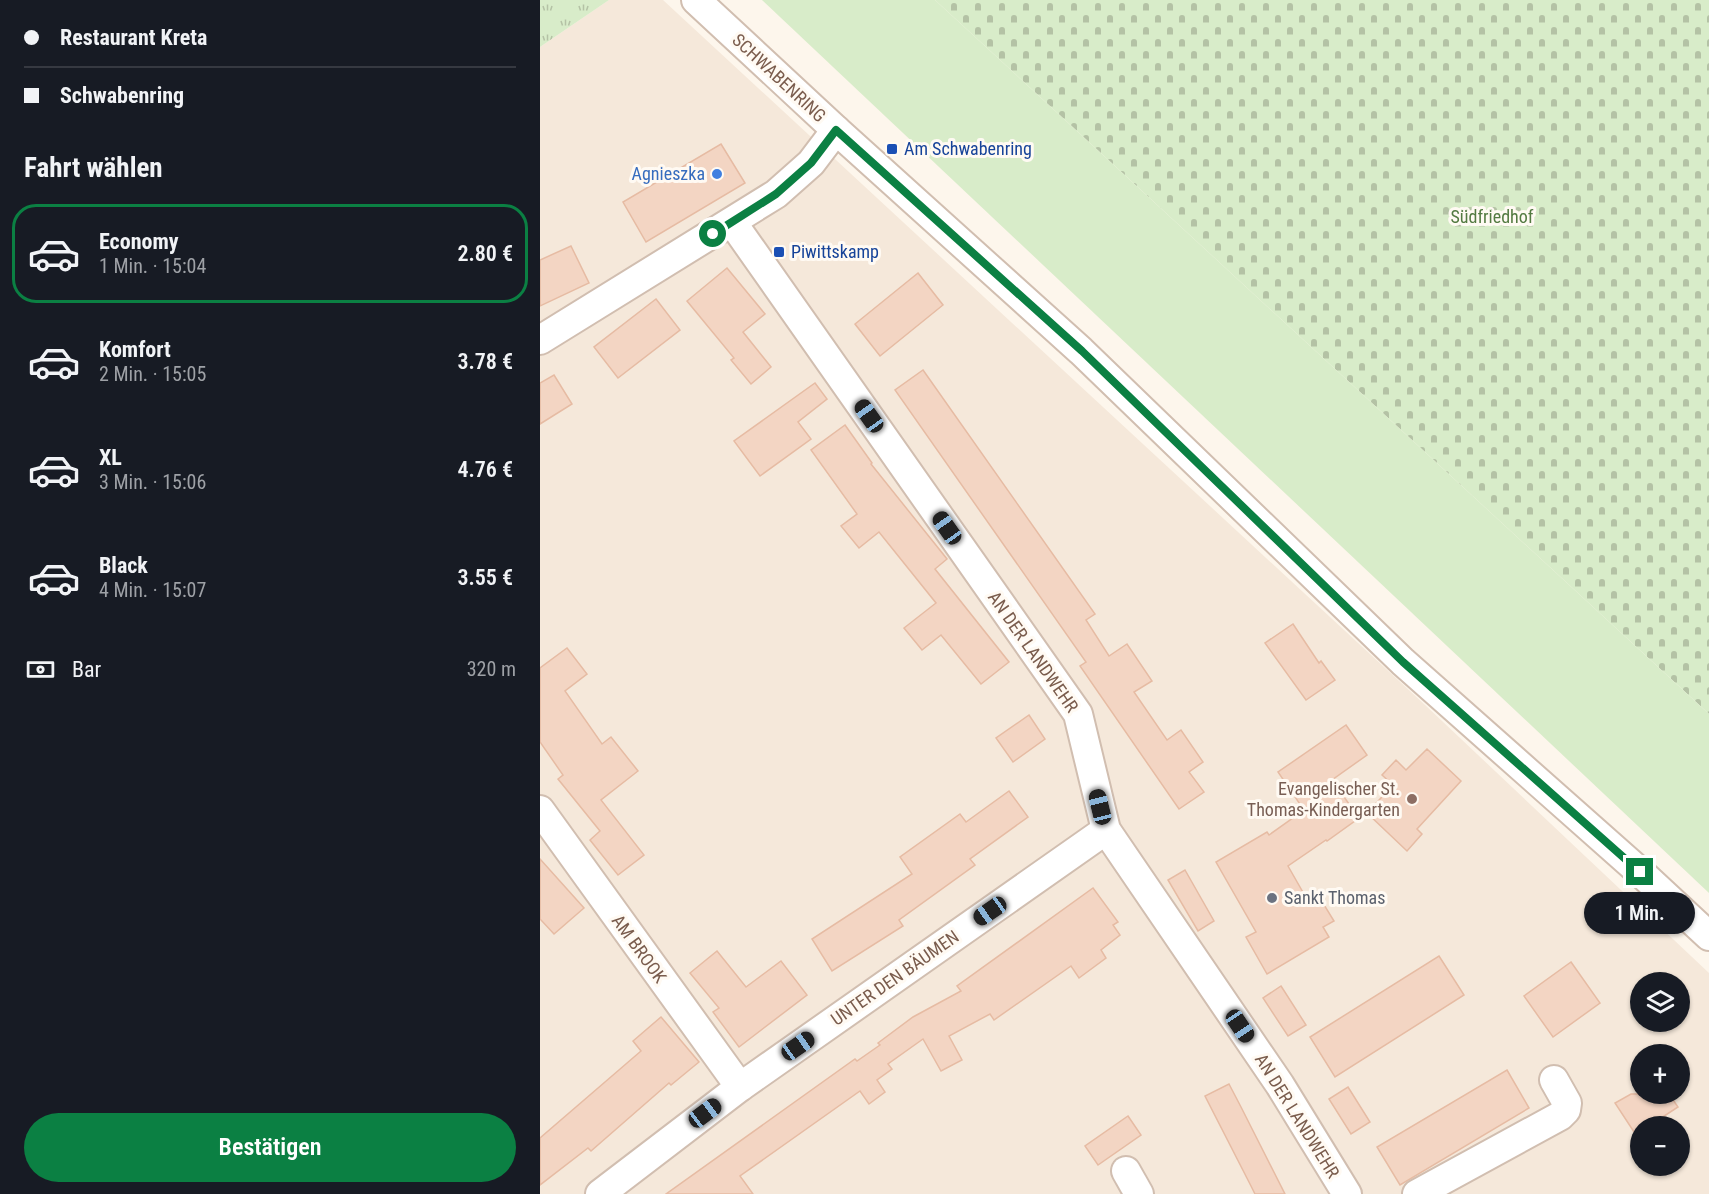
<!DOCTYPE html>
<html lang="de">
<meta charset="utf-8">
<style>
:root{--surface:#171b24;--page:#20242c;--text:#f1f3f6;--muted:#9ea1a6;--line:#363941;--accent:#0b8043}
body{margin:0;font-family:"Roboto Condensed",sans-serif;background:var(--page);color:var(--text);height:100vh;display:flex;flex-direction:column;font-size:22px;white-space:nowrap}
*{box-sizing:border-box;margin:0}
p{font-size:20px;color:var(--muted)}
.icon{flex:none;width:33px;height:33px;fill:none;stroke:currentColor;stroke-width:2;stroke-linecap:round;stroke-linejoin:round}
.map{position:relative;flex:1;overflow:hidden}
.panel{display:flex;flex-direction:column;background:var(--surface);width:540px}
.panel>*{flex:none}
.hud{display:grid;align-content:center;height:132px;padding:0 24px;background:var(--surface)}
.controls{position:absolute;left:1090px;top:972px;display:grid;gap:12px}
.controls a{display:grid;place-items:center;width:60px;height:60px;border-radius:50%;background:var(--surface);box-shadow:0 2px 4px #0004;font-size:30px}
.end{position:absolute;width:27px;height:27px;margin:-14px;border:8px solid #0b8043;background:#fff;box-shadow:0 0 0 3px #fff}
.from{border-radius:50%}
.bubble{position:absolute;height:42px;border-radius:21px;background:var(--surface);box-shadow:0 2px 4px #0004;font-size:20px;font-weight:600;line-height:42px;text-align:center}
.car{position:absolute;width:18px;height:36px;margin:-18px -9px;border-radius:8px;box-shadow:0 0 4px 2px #0007;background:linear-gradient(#222 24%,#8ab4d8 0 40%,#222 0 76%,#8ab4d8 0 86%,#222 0)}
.hud b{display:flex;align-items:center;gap:21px;height:57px;font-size:22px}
.hud b+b{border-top:2px solid var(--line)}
.hud i{width:15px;height:15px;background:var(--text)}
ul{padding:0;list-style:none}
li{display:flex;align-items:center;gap:18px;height:99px;margin:0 12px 9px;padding:0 12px;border:3px solid transparent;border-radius:24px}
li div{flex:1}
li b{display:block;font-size:22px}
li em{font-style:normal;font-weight:600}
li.on{border-color:var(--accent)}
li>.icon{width:54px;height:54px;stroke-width:1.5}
h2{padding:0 24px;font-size:27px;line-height:72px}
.pay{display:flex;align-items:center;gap:15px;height:66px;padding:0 24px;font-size:22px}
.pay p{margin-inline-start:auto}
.cta{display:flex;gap:12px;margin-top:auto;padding:12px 24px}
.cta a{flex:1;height:69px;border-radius:36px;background:var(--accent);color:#fff;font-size:24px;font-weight:600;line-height:69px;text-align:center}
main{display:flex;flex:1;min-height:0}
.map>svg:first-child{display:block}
.residential{fill:#f5e8da;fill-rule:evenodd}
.grass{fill:url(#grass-tufts)}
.cemetery{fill:url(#cemetery-stones)}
.green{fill:#d8ecc9}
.building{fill:#f3d5c3;stroke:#e6bba3;stroke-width:1.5}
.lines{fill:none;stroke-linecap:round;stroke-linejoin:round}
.minor-casing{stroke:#d1beb0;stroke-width:32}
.minor{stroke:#fff;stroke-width:28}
.route{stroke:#0b8043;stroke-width:8}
.transit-dot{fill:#1a4fb4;stroke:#fffaf3;stroke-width:2}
.shop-dot{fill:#3f7fe0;stroke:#fffaf3;stroke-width:2}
.education-dot{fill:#8d6e63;stroke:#fffaf3;stroke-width:2}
.worship-dot{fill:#6b7280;stroke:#fffaf3;stroke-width:2}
.labels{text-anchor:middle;stroke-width:6;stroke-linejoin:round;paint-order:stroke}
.street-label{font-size:18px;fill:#7a5c4d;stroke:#fffaf3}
.transit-label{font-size:18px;fill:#164399;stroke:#fffaf3;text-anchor:start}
.shop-label{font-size:18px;fill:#366cbe;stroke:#fffaf3;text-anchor:end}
.park-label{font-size:18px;fill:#537a41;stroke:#fffaf3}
.education-label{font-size:18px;fill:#785e54;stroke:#fffaf3;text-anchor:end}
.worship-label{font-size:18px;fill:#5b616d;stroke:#fffaf3;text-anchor:start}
</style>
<main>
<section class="panel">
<div class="hud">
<b><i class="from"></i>Restaurant Kreta</b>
<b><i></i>Schwabenring</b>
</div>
<h2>Fahrt wählen</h2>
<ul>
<li class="on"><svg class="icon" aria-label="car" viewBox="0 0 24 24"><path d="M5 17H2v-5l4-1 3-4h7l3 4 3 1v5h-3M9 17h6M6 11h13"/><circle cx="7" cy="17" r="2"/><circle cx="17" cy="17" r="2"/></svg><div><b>Economy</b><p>1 Min. · 15:04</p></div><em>2.80 €</em></li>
<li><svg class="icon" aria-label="car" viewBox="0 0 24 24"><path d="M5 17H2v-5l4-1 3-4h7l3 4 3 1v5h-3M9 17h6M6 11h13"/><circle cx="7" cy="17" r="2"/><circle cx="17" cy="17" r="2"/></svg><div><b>Komfort</b><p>2 Min. · 15:05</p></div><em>3.78 €</em></li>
<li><svg class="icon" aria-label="car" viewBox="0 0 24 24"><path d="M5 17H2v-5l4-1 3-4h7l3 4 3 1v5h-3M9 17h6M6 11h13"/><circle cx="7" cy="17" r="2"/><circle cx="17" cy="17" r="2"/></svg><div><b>XL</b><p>3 Min. · 15:06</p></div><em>4.76 €</em></li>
<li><svg class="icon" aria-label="car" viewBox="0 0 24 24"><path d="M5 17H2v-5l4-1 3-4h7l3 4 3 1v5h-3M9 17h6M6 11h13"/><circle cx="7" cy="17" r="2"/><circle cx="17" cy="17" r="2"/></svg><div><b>Black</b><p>4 Min. · 15:07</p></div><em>3.55 €</em></li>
</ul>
<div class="pay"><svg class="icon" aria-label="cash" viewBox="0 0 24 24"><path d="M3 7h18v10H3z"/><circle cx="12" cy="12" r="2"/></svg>Bar<p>320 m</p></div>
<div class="cta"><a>Bestätigen</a></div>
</section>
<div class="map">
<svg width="1169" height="1194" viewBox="0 0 1169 1194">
<defs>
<pattern id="grass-tufts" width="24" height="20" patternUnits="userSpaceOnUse" patternTransform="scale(1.5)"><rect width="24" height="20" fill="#d8ecc9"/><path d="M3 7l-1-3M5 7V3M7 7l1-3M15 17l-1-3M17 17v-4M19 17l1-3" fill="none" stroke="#b4c2a5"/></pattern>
<pattern id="cemetery-stones" width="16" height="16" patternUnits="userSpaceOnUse" patternTransform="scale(1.5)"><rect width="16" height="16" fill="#d8ecc9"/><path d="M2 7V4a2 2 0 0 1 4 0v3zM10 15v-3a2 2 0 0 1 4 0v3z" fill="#b4c2a5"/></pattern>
</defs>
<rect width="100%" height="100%" fill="#fdf6ec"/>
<!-- residential -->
<path class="residential" d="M69,0H123L884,704L1169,973V1194H0V47ZM1101,982H1140V1022H1101ZM1101,1054H1140V1094H1101ZM1101,1126H1140V1166H1101Z"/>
<!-- grass -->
<polygon class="grass" points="0,0 69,0 0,47"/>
<!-- cemetery -->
<polygon class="cemetery" points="395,0 1169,0 1169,714"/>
<!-- green -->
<polygon class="green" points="222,0 395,0 1169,714 1169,893"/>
<!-- building -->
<g class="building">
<polygon points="181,144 205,183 106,242 83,202"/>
<polygon points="31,246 49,283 0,306 0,260"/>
<polygon points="187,268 225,314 203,332 231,367 211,384 191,360 194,358 147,301"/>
<polygon points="378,273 403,305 340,356 315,324"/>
<polygon points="116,299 140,330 78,378 54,347"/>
<polygon points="383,370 555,614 546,620 569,656 587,644 612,681 594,692 627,740 641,730 663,762 649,772 664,792 639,809 540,666 546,662 355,390"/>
<polygon points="14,375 32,404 0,424 0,383"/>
<polygon points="275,383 287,399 258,422 271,439 220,476 194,441"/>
<polygon points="305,425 332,463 331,464 407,559 395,569 469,662 441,684 401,635 382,650 364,628 396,603 339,532 319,548 301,526 317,514 271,450"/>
<polygon points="753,624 779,663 781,661 795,680 766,700 725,643"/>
<polygon points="27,648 47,674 25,691 62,744 71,737 98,771 61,800 104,855 78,875 50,840 60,831 18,779 23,775 0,742 0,668"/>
<polygon points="489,715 505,739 473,762 456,738"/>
<polygon points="806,725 827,755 792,780 819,818 787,841 786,840 748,866 768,901 778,895 794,921 783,927 789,937 727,974 706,937 716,932 676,862 727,832 729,835 764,810 738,772"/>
<polygon points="887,749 921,781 877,829 882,834 867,851 827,813 853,785 842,775 856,760 866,770"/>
<polygon points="469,791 488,817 430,859 435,865 359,920 363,926 292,971 272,939 372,874 360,857 420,814 426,822"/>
<polygon points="0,859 44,908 14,934 0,919"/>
<polygon points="645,870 674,921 658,931 628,880"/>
<polygon points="553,888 578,922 573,925 580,935 561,950 566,958 539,978 531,966 454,1020 450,1014 409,1036 422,1060 401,1071 383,1039 348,1064 352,1069 337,1080 345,1092 329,1104 320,1091 200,1176 213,1194 126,1194 315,1059 317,1061 340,1045 338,1043 373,1017 421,991 417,986"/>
<polygon points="177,951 206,987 241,961 267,995 199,1047 173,1012 179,1008 150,973"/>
<polygon points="899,956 924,995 795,1077 770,1037"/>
<polygon points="1031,962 1060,1003 1013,1037 984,996"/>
<polygon points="741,986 766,1025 748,1036 723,998"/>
<polygon points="121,1017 159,1062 131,1085 129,1083 51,1151 48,1148 0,1185 0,1138 101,1051 93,1041"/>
<polygon points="967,1070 989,1108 860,1185 837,1147"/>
<polygon points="689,1084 701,1107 745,1194 715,1194 711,1186 665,1096"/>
<polygon points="808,1087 830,1122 811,1134 789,1099"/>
<polygon points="1091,1094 1129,1094 1138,1107 1109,1126 1101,1126 1101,1132 1096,1135 1075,1103"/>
<polygon points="588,1116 601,1135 558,1165 545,1146"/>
</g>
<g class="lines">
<defs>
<g id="minor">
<polyline points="156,0 296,130 541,351 863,662 1100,872 1169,936"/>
<polyline points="192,222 538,714 566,830 740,1085 807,1194"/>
<polyline points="0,340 236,194 271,163 296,130"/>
<polyline points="0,810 200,1087"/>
<polyline points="586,1171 599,1194"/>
<polyline points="60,1194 200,1087 566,830"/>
<polyline points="877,1194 1020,1116 1026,1110 1027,1103 1014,1080"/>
</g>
</defs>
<!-- minor casing -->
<use href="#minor" class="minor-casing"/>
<!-- minor -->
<use href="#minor" class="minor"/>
</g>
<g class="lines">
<!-- route -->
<polyline class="route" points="173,234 236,194 271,163 296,130 542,351 863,662 1100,872"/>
</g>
<!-- markers -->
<g class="transit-dot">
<rect x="346" y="143" width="12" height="12" rx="3"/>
<rect x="233" y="246" width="12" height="12" rx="3"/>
</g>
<circle class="shop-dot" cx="177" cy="174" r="6"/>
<circle class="education-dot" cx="872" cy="799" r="6"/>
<circle class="worship-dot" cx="732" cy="898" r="6"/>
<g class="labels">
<!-- street labels -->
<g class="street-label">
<text transform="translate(239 78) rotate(43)" y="6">SCHWABENRING</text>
<text transform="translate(493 652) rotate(55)" y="6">AN DER LANDWEHR</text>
<text transform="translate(99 949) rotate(54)" y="6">AM BROOK</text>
<text transform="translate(355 978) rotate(-35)" y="6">UNTER DEN BÄUMEN</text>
<text transform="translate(757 1116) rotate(58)" y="6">AN DER LANDWEHR</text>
</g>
<!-- transit labels -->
<g class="transit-label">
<text x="364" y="155">Am Schwabenring</text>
<text x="251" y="258">Piwittskamp</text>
</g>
<!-- shop labels -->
<g class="shop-label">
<text x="165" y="180">Agnieszka</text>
</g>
<!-- park labels -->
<g class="park-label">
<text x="952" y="223">Südfriedhof</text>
</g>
<!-- education labels -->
<g class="education-label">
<text x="860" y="795">Evangelischer St.<tspan x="860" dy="21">Thomas-Kindergarten</tspan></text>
</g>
<!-- worship labels -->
<g class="worship-label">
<text x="744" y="904">Sankt Thomas</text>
</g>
</g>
</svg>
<div class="controls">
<a><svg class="icon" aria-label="layers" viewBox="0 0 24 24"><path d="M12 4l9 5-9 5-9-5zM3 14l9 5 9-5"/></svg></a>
<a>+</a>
<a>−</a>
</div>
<i class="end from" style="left:173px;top:234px"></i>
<i class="end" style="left:1100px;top:872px"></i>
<div class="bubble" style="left:1044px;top:892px;width:111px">1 Min.</div>
<i class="car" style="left:329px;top:416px;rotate:325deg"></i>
<i class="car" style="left:407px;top:528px;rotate:325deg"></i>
<i class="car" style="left:560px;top:807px;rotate:346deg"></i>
<i class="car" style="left:450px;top:911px;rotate:235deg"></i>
<i class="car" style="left:700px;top:1026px;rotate:146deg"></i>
<i class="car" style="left:258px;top:1046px;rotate:55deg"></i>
<i class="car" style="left:165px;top:1113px;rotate:53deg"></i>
</div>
</main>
